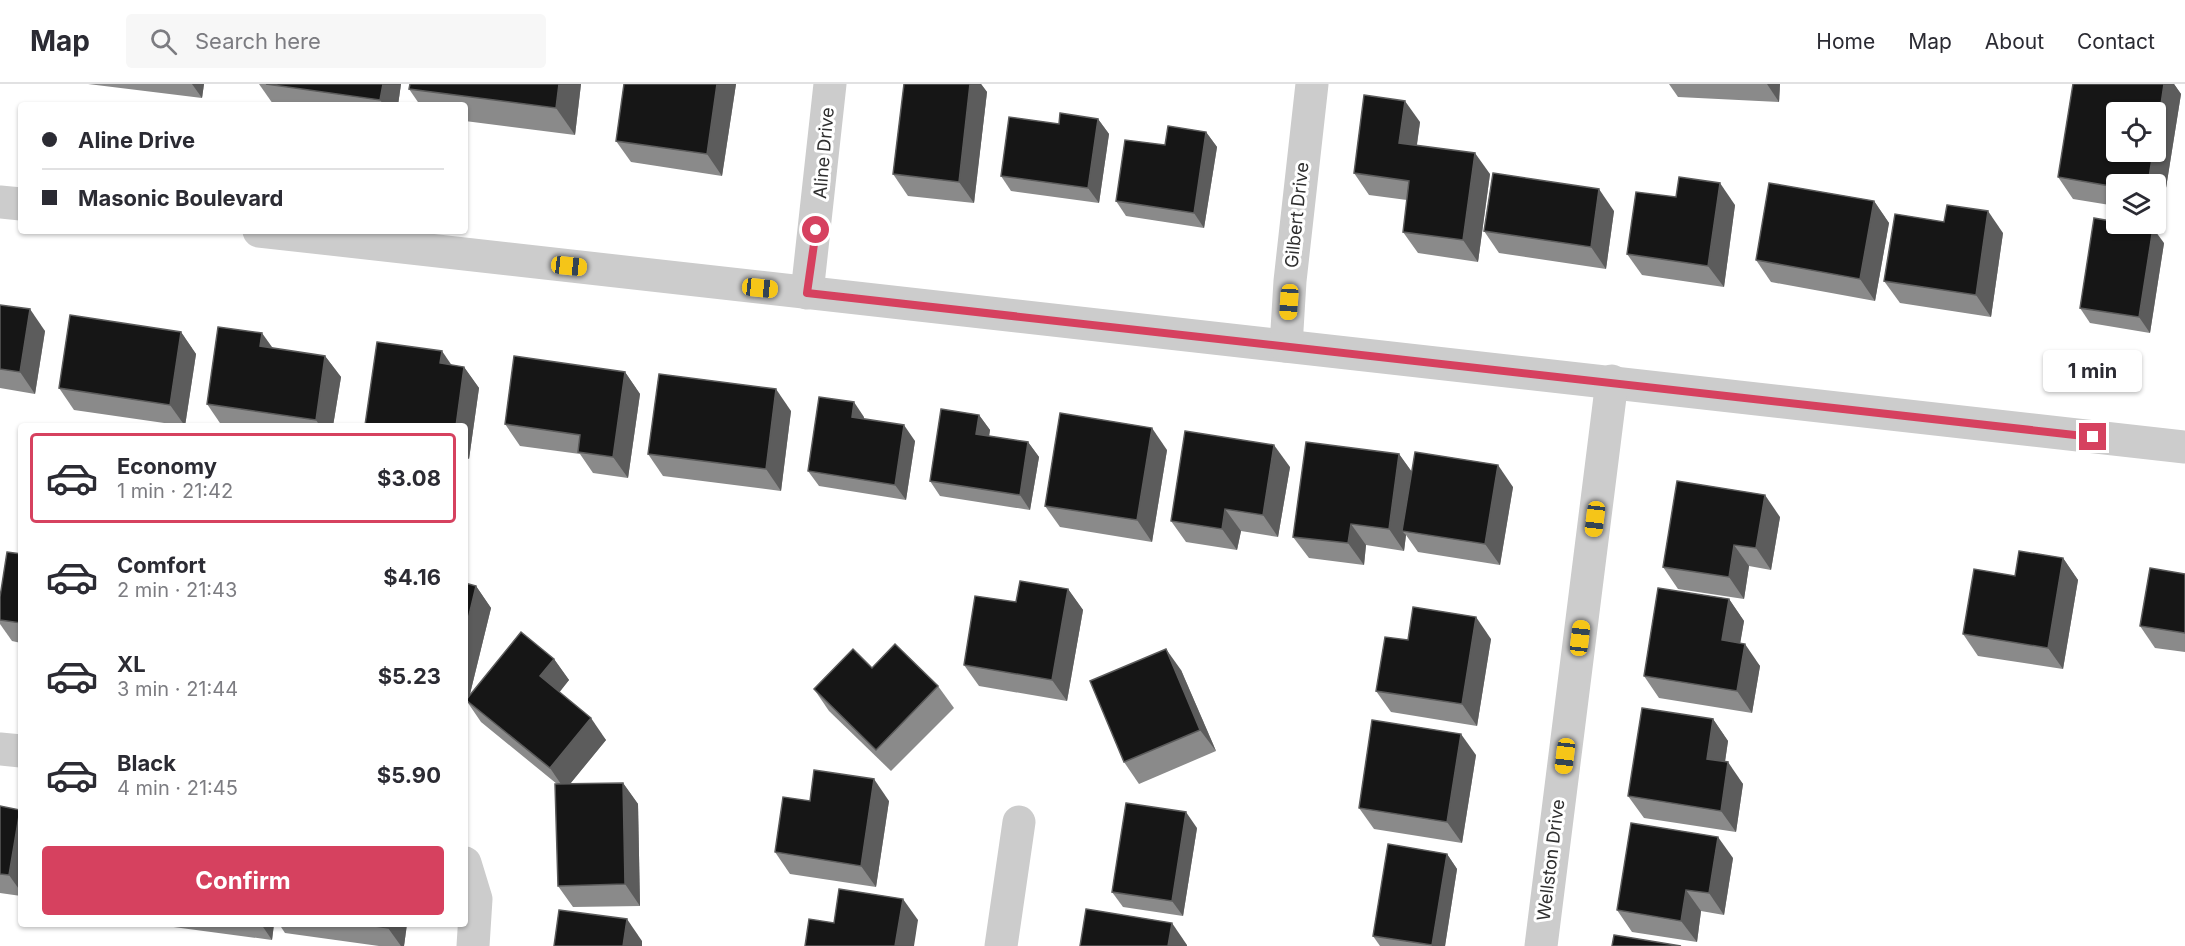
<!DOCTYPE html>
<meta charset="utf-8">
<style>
:root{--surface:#fff;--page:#f7f7f7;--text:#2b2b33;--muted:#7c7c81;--line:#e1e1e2;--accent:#d6415f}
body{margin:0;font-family:Inter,sans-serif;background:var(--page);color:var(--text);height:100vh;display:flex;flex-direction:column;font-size:22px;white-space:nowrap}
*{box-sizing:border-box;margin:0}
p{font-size:20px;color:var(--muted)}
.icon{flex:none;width:33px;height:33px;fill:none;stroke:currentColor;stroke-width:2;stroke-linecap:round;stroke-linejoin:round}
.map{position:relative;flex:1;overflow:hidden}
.details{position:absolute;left:18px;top:339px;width:450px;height:504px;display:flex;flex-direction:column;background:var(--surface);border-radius:6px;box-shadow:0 2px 4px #0004}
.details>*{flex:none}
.top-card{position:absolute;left:18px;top:18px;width:450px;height:132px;border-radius:6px;box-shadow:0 2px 4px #0004;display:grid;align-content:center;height:132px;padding:0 24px;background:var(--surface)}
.buttons{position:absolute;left:2106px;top:18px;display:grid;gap:12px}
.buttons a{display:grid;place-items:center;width:60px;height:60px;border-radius:6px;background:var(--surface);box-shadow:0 2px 4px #0004;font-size:30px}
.end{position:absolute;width:27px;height:27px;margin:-14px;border:8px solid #d6415f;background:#fff;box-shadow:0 0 0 3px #fff}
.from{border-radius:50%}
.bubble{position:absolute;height:42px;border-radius:6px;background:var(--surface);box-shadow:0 2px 4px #0004;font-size:20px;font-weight:700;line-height:42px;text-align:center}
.car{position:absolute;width:18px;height:36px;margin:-18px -9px;border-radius:8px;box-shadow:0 0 4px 2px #0007;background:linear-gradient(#f5c518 24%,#345 0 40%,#f5c518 0 76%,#345 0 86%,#f5c518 0)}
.top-card b{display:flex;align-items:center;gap:21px;height:57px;font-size:22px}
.top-card b+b{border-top:2px solid var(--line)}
.top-card i{width:15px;height:15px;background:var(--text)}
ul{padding:10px 0 0;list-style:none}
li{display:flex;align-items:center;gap:18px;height:90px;margin:0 12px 9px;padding:0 12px;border:3px solid transparent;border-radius:6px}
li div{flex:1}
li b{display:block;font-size:22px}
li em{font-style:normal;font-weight:700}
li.current{border-color:var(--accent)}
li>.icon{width:54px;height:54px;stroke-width:1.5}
.cta{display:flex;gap:12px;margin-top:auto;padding:12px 24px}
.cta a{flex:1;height:69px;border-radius:6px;background:var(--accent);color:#fff;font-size:24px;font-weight:700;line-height:69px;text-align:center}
header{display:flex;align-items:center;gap:36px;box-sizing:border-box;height:84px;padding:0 30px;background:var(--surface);border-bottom:2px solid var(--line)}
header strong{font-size:28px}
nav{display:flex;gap:33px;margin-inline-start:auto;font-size:21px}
.search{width:420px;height:54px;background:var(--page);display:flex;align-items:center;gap:15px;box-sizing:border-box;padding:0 21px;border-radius:6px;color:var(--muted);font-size:22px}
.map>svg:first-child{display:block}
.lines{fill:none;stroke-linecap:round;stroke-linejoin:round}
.minor{stroke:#ccc;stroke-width:33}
.wall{fill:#8a8a8a}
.shaded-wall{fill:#5c5c5c}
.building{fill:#161616;stroke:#5c5c5c;stroke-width:1.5}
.route{stroke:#d6415f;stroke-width:8}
.labels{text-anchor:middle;stroke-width:6;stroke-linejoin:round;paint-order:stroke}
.street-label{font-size:18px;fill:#2f2f2f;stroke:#fff}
</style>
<header>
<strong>Map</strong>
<div class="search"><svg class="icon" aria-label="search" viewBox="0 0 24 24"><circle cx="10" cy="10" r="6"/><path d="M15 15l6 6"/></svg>Search here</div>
<nav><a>Home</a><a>Map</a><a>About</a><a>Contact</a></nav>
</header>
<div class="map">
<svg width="2185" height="862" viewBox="0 0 2185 862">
<rect width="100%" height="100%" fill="#fff"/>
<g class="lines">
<!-- minor -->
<g class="minor">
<polyline points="0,118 21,120"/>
<polyline points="259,147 2185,363"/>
<polyline points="807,209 830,0"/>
<polyline points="1286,262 1290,197 1312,0"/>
<polyline points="0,665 21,667"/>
<polyline points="465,779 476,815 473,862"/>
<polyline points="1001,862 1019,738"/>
<polyline points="1541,862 1612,297"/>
</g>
</g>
<!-- wall -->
<g class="wall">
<polygon points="88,0 204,0 202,14"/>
<polygon points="259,0 401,0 398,21 273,20"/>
<polygon points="581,0 575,51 465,37 465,21 420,21 409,5"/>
<polygon points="624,0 736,0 722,92 631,78 616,57"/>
<polygon points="904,0 981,0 987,8 974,119 908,112 893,90"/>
<polygon points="1669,0 1780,0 1779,18 1678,13"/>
<polygon points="2073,0 2174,0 2181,10 2162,129 2156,128 2156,100 2116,100 2116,122 2073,115 2058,93"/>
<polygon points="1098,35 1109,50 1099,119 1011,107 1001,92"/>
<polygon points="1420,38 1417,61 1490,90 1478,178 1418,169 1403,148 1407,116 1369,111 1354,89"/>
<polygon points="1206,48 1217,63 1204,144 1126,132 1116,117 1165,61"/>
<polygon points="1676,113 1735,121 1724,203 1642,191 1627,170"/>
<polygon points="1874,117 1889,139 1875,217 1771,198 1756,176"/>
<polygon points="1614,127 1606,185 1499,169 1484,147"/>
<polygon points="1944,138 2003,149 1991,233 1900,219 1884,197"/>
<polygon points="2164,159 2150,249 2090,239 2080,224"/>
<polygon points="0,221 45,247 35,310 0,304"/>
<polygon points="181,248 196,270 185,342 74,326 59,304"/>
<polygon points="272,264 325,272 341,293 333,342 222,342 207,320"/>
<polygon points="451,281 464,283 479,304 469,375 465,374 465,342 366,342 365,341"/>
<polygon points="625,288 640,310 628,394 593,389 580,370 520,362 505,340"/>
<polygon points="791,327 781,407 663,392 648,370"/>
<polygon points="979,331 990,346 989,352 1028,358 1039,373 1030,426 940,412 930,397"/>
<polygon points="864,333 864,335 915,357 906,416 819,402 808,387"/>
<polygon points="1167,366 1152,458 1060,443 1045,422"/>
<polygon points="1399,370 1412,388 1513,403 1500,481 1418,468 1406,451 1404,467 1366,461 1364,481 1309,474 1293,453"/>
<polygon points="1290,383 1278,453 1241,447 1237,466 1186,458 1171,437"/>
<polygon points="1780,433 1771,486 1749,482 1744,515 1678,505 1663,483"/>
<polygon points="21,470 21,559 12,557 0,540 0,513"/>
<polygon points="2063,474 2078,496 2063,585 1978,572 1963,550 2015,492"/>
<polygon points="2185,490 2185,568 2155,564 2140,542"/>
<polygon points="465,499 476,502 491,524 470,610 554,575 569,596 559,608 606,656 570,700 623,699 638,720 640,822 573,823 558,802 557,700 481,638 468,619 467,623 465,623"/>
<polygon points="1068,505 1083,526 1067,617 979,602 964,581 1016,518"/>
<polygon points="1729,515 1744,537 1740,559 1760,582 1752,629 1659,614 1644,592"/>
<polygon points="1491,555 1477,642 1391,628 1376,607 1408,556"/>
<polygon points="872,584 938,602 954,624 891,687 829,627 814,605"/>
<polygon points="1181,586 1216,667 1139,700 1124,678"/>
<polygon points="1713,635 1728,657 1725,678 1743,700 1736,748 1644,734 1628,712"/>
<polygon points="1476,671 1462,759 1374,745 1359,724"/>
<polygon points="810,717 889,717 876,803 790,790 775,768"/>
<polygon points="0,722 21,727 21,812 0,809"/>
<polygon points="1197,744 1183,832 1123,823 1112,808"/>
<polygon points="1447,770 1457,785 1445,862 1380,862 1373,852"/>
<polygon points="1733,774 1724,831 1701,827 1697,858 1632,848 1617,826"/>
<polygon points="164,840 274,840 272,856 166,842"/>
<polygon points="279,840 407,840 404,862 379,862 285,849"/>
</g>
<!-- shaded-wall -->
<g class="shaded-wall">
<polygon points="192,0 204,0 202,14"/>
<polygon points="383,0 401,0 398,21 384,21 380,16"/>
<polygon points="559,0 581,0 575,51 556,24"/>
<polygon points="717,0 736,0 722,92 707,70"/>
<polygon points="970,0 981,0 987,8 974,119 959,98"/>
<polygon points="1767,0 1780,0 1779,18"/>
<polygon points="2164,0 2174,0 2181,10 2162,129 2156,120 2156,100 2148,100 2153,68 2156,68 2156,54"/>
<polygon points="1405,17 1420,38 1414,80 1399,59"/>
<polygon points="1098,35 1109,50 1099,119 1088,104"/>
<polygon points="1206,48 1217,63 1204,144 1194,129"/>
<polygon points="1475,69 1490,90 1478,178 1463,156"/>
<polygon points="1720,99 1735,121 1724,203 1708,182"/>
<polygon points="1599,105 1614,127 1606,185 1591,163"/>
<polygon points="1874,117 1889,139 1875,217 1860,195"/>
<polygon points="1988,127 2003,149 1991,233 1976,211"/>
<polygon points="2153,144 2164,159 2150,249 2139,233"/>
<polygon points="30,225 45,247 35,310 20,288"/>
<polygon points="181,248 196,270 185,342 170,321"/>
<polygon points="262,249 277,270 260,262"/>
<polygon points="442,267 457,289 440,279"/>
<polygon points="325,272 341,293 333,342 320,342 316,336"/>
<polygon points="464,283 479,304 469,375 465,369 465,342 456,342"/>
<polygon points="625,288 640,310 628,394 613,373"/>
<polygon points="776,305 791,327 781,407 766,385"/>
<polygon points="854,318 864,333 862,348 852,333"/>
<polygon points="979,331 990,346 987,365 976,350"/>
<polygon points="904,341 915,357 906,416 895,401"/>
<polygon points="1152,344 1167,366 1152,458 1137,436"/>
<polygon points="1028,358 1039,373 1030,426 1020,411"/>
<polygon points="1274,361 1290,383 1278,453 1263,431"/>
<polygon points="1399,370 1414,391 1402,447 1406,451 1404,467 1389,445"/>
<polygon points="1498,381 1513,403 1500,481 1485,460"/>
<polygon points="1765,411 1780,433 1771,486 1756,464"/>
<polygon points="1225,425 1241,447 1237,466 1222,445"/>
<polygon points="1351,440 1366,461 1364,481 1348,459"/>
<polygon points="1734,461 1749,482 1744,515 1729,493"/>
<polygon points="2063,474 2078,496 2063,585 2048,564"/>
<polygon points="476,502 491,524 468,618 466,616 468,619 467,623 465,620 465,548"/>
<polygon points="1068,505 1083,526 1067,617 1052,596"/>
<polygon points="1729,515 1744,537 1737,578 1722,556"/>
<polygon points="1476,533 1491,555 1477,642 1462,620"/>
<polygon points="1745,560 1760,582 1752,629 1737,607"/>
<polygon points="1166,565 1181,586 1216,667 1200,646"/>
<polygon points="554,575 569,596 555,614 540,592"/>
<polygon points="591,634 606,656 565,706 550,684"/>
<polygon points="1713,635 1728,657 1722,697 1707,675"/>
<polygon points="1461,650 1476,671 1462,759 1447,738"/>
<polygon points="1728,678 1743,700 1736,748 1721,727"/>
<polygon points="874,695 889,717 876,803 861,782"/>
<polygon points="623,699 638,720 640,822 625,800"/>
<polygon points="20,726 21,727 21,808 9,791"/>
<polygon points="1186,728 1197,744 1183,832 1172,817"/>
<polygon points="1718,753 1733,774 1724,831 1709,809"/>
<polygon points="1447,770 1457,785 1445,862 1432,862"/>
<polygon points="1686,806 1701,827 1697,858 1681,837"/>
<polygon points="903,815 918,836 914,862 895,862"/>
<polygon points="627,835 642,857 642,862 623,862"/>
<polygon points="1172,839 1187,861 1187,862 1168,862"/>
<polygon points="261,840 274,840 272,856"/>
<polygon points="389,840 407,840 404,862 401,862 388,844"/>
</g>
<!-- building -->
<g class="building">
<polygon points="266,0 383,0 380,16"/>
<polygon points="410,0 559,0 556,24 409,5"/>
<polygon points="624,0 717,0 707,70 616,57"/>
<polygon points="904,0 970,0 959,98 893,90"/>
<polygon points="2073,0 2164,0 2156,54 2156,28 2116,28 2116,68 2153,68 2148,100 2116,100 2116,103 2058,93"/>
<polygon points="1364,11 1405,17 1399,59 1475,69 1463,156 1403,148 1409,97 1354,89"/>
<polygon points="1060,29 1098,35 1088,104 1001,92 1009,33 1059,40"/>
<polygon points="1168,42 1206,48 1194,129 1116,117 1125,56 1165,61"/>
<polygon points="1493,89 1599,105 1591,163 1484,147"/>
<polygon points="1679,93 1720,99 1708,182 1627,170 1636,108 1676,113"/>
<polygon points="1769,99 1874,117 1860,195 1756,176"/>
<polygon points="1947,121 1988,127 1976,211 1884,197 1895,130 1944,138"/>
<polygon points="2094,134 2116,138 2116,140 2126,140 2153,144 2139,233 2080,224"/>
<polygon points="0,221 30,225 20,288 0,285"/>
<polygon points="70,231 181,248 170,321 59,304"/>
<polygon points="218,243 262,249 260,262 325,272 316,336 207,320"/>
<polygon points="377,258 442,267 440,279 464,283 456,342 373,342 365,341"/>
<polygon points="514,272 625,288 613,373 578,368 580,351 505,340"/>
<polygon points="659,290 776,305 766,385 648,370"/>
<polygon points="819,313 854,318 852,333 904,341 895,401 808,387"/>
<polygon points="941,325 979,331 976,350 1028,358 1020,411 930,397"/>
<polygon points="1060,329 1152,344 1137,436 1045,422"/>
<polygon points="1185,347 1274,361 1263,431 1225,425 1222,445 1171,437"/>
<polygon points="1306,358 1399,370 1389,445 1351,440 1348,459 1293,453"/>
<polygon points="1415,368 1498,381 1485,460 1402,447"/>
<polygon points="1677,397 1765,411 1756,464 1734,461 1729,493 1663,483"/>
<polygon points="2019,467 2063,474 2048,564 1963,550 1974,485 2015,492"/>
<polygon points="7,468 21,470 21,539 0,536 0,513"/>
<polygon points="2150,484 2185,490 2185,549 2140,542"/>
<polygon points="1020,497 1068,505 1052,596 964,581 975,512 1016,518"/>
<polygon points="465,499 476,502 465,548"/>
<polygon points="1658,504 1729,515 1722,556 1745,560 1737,607 1644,592"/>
<polygon points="1413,523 1476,533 1462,620 1376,607 1385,553 1408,556"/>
<polygon points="521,548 554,575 540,592 591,634 550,684 466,616"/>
<polygon points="895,560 938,602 876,666 814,605 853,565 872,584"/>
<polygon points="1166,565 1200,646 1124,678 1090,597"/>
<polygon points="1642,624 1713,635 1707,675 1728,678 1721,727 1628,712"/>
<polygon points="1372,636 1461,650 1447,738 1359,724"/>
<polygon points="814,686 874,695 861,782 775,768 783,713 810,717"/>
<polygon points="623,699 625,800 558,802 555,700"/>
<polygon points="1126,719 1186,728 1172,817 1112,808"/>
<polygon points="0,722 20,726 9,791 0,790"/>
<polygon points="1631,739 1718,753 1709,809 1686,806 1681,837 1617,826"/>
<polygon points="1388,760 1447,770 1432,861 1373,852"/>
<polygon points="839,805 903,815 895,862 805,862 809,835 834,839"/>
<polygon points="1086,825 1172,839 1168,862 1080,862"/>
<polygon points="559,826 627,835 623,862 554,862"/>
<polygon points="361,840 389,840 388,844"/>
<polygon points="1614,851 1681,862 1612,862"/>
</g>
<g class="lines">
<!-- route -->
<polyline class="route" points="816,146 807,209 2093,353"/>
</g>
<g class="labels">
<!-- street labels -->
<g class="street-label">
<text transform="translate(824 69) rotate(-85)" y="6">Aline Drive</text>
<text transform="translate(1297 131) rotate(-84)" y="6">Gilbert Drive</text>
<text transform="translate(1551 776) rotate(-83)" y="6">Wellston Drive</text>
</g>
</g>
</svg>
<div class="buttons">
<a><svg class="icon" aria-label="locate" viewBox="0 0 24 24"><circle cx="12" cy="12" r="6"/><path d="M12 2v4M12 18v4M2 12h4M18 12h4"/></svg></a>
<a><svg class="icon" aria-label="layers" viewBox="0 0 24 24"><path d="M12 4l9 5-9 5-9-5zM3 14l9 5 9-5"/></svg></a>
</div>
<i class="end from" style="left:816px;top:146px"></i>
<i class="end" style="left:2093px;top:353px"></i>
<div class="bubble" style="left:2043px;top:266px;width:99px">1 min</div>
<i class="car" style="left:569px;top:182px;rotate:96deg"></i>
<i class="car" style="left:760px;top:204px;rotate:96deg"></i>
<i class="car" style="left:1289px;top:218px;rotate:184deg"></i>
<i class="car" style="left:1595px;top:435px;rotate:187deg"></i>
<i class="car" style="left:1580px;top:554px;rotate:7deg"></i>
<i class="car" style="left:1565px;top:672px;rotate:187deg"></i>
<div class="top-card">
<b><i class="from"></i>Aline Drive</b>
<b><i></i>Masonic Boulevard</b>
</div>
<section class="details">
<ul>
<li class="current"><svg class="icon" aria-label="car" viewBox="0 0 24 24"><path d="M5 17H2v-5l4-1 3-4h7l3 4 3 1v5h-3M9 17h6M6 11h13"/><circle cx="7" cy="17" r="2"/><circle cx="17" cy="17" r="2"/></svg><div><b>Economy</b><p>1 min · 21:42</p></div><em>$3.08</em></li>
<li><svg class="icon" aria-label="car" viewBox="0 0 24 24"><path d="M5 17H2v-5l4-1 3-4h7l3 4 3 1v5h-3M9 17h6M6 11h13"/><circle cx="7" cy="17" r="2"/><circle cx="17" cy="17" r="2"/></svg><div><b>Comfort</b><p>2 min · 21:43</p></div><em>$4.16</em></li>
<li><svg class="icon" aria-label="car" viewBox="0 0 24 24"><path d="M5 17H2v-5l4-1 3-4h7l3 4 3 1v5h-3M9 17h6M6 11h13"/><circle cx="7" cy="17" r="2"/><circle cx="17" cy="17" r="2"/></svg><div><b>XL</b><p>3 min · 21:44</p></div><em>$5.23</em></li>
<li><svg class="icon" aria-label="car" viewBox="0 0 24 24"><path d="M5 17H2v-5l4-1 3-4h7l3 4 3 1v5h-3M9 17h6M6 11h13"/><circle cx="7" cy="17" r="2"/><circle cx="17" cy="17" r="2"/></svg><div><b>Black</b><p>4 min · 21:45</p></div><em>$5.90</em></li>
</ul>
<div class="cta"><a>Confirm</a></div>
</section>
</div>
